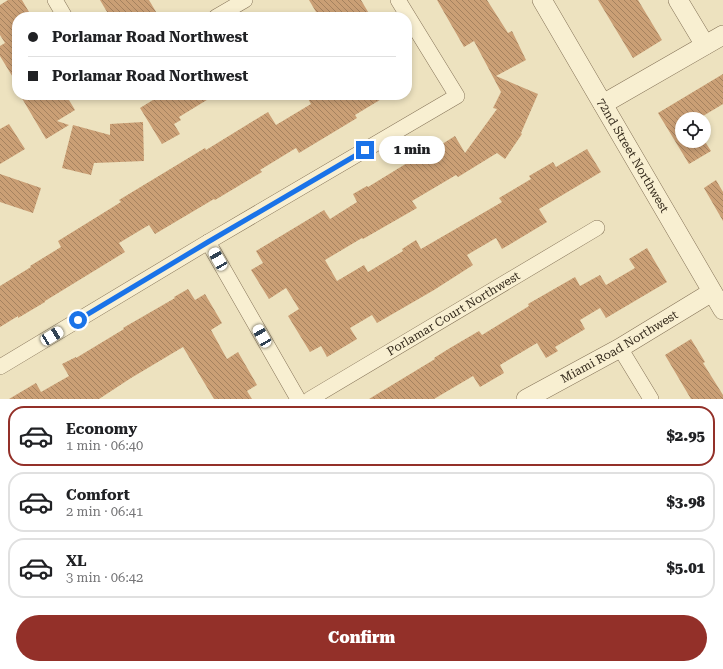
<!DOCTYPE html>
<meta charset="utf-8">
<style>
:root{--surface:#fff;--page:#f6f6f6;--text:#202124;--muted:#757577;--line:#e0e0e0;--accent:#933029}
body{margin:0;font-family:"Roboto Serif",serif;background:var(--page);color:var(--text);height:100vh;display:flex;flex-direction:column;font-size:15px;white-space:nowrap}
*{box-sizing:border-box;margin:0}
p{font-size:13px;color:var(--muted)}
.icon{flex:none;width:22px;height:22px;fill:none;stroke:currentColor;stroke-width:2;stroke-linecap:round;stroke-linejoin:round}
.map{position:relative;height:399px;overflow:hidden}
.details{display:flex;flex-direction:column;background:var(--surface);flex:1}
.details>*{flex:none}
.banner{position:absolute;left:12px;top:12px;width:400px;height:88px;border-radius:16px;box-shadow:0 2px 6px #0003;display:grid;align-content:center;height:88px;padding:0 16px;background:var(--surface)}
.fabs{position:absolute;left:675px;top:112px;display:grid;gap:8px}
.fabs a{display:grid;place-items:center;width:36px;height:36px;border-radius:50%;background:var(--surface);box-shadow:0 2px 6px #0003;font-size:20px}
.end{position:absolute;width:18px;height:18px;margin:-9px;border:5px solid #1a73e8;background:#fff;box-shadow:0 0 0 2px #fff}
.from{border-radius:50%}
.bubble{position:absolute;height:28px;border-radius:14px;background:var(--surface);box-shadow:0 2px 6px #0003;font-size:13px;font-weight:800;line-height:28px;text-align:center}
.car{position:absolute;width:12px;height:24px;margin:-12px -6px;border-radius:5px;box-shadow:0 0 3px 1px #0007;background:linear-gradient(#fff 24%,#345 0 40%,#fff 0 76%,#345 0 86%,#fff 0)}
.banner b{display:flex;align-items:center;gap:14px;height:38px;font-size:15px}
.banner b+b{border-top:1px solid var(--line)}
.banner i{width:10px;height:10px;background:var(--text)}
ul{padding:7px 0 0;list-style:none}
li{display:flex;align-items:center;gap:12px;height:60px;margin:0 8px 6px;padding:0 8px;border:2px solid var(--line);border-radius:16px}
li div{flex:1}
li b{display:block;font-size:15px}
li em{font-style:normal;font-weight:800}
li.on{border-color:var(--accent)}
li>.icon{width:36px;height:36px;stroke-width:1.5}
.primary-button{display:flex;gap:8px;margin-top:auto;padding:8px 16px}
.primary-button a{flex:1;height:46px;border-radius:24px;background:var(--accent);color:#fff;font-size:16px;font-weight:800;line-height:46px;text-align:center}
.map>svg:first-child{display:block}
.building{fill:url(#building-back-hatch)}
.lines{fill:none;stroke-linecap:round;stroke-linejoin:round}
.minor-casing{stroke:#857358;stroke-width:16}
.tertiary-casing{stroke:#857358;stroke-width:20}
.minor{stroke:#f8efd1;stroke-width:15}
.tertiary{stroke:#f8efd1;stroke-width:19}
.route{stroke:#1a73e8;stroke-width:5}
.labels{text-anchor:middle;stroke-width:3;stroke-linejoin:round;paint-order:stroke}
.street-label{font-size:12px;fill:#342a1c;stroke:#f4ecce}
</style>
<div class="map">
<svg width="723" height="399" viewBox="0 0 723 399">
<defs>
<pattern id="building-back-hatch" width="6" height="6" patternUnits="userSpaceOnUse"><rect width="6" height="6" fill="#ca9f75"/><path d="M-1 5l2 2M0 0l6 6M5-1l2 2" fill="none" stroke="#a5825f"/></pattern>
</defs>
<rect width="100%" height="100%" fill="#ede2bf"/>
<!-- building -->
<g class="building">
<polygon points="8,0 22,0 29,12 19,17 17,17 17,84 0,56 0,46 5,43 0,35 0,5"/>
<polygon points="100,0 149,0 159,17 110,17"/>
<polygon points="309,0 361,0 371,17 319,17"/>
<polygon points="437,0 487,0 508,33 512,31 526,60 496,76 538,94 521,133 522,134 505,159 497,153 458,177 456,175 412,201 417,208 363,239 362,238 325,260 337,281 364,265 368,272 403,251 402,249 416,240 421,249 502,202 499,198 531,179 529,176 553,162 556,167 587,149 601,172 539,209 547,222 502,249 496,238 467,255 473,265 434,290 377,323 372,315 350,328 357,339 327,357 321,346 310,352 288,316 299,309 286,288 269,299 251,270 263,263 256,251 324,210 330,219 357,202 353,194 367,186 368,187 430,149 431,151 455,136 465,153 497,109 493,108 501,92 474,41 464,47"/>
<polygon points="598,0 638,0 662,40 633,58"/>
<polygon points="723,74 723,104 698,119 682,119 682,141 704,141 704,140 711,151 689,164 658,113"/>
<polygon points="20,95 66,95 75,110 57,121 69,125 46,139"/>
<polygon points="161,95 215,95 179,117 181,120 174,124 180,134 162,144 140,108"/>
<polygon points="306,95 388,95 355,115 357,118 299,153 296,148 260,170 262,172 215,200 214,199 155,234 149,225 119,243 125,252 45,301 45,302 18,318 18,316 0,327 0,286 31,267 30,266 61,247 58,241 121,202 119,200 205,148 206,150 268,112 276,125 311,104"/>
<polygon points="143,122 144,161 94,163 91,175 62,168 73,125 110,135 110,124"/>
<polygon points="9,124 25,149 0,164 0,129"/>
<polygon points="0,174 41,188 33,213 0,202"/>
<polygon points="716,180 723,192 723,221 704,188"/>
<polygon points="647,248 667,282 606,318 600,308 580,320 585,329 555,347 558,351 546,358 537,343 500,365 504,373 480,387 473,376 434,399 369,399 435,359 434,358 450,348 479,331 482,335 529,306 528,304 575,277 580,286 600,275 606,285 635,268 629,259"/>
<polygon points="188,289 195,300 205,294 222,323 211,330 227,359 238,352 257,385 247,391 252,399 214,399 183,347 131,378 99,399 9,399 36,383 41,392 69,376 62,364 76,357 76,358 124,329 123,328 175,298 174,297"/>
<polygon points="691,339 705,362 703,363 723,395 723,399 691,399 665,355"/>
</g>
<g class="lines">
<defs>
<g id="minor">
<polyline points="55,0 65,17"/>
<polyline points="216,17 245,0"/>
<polyline points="208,242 298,399"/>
<polyline points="620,348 651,399"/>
<polyline points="0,367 208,242 457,96 398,0"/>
<path id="s1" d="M310,399L597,228"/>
</g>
<g id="tertiary">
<path id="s2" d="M542,0L723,310"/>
<polyline points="678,0 705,45"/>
<polyline points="603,104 723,35"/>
<path id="s3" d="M526,399L620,348L712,292"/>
</g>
</defs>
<!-- minor casing -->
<use href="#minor" class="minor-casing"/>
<!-- tertiary casing -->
<use href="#tertiary" class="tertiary-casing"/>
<!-- minor -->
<use href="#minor" class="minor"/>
<!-- tertiary -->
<use href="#tertiary" class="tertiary"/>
</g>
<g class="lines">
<!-- route -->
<polyline class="route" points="78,320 208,242 365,150"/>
</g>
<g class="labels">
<!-- street labels -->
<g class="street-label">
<text dy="4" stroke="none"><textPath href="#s2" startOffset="180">72nd Street Northwest</textPath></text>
<text dy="4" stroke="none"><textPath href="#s1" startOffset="167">Porlamar Court Northwest</textPath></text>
<text dy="4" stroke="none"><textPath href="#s3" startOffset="107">Miami Road Northwest</textPath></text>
</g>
</g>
</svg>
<div class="fabs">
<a><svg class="icon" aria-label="locate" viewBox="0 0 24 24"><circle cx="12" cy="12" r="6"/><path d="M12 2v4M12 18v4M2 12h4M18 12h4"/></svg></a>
</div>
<i class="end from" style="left:78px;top:320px"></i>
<i class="end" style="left:365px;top:150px"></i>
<div class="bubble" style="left:379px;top:136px;width:66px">1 min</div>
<i class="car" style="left:218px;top:259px;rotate:330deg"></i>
<i class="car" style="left:52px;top:336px;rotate:59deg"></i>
<i class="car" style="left:262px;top:336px;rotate:330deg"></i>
<div class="banner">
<b><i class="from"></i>Porlamar Road Northwest</b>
<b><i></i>Porlamar Road Northwest</b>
</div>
</div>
<section class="details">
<ul>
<li class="on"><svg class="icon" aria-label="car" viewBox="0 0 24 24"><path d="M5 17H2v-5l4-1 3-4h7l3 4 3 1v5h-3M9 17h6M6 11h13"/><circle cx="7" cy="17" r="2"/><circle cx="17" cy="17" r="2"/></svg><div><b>Economy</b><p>1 min · 06:40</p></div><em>$2.95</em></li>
<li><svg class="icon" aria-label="car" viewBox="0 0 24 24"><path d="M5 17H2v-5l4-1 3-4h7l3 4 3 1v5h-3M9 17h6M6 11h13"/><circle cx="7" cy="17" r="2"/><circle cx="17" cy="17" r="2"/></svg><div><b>Comfort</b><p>2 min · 06:41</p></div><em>$3.98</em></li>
<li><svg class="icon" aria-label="car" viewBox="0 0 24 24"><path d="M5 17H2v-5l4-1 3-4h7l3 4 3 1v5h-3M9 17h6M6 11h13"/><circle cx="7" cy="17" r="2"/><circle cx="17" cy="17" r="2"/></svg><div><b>XL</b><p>3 min · 06:42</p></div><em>$5.01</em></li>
</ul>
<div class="primary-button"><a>Confirm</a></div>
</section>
